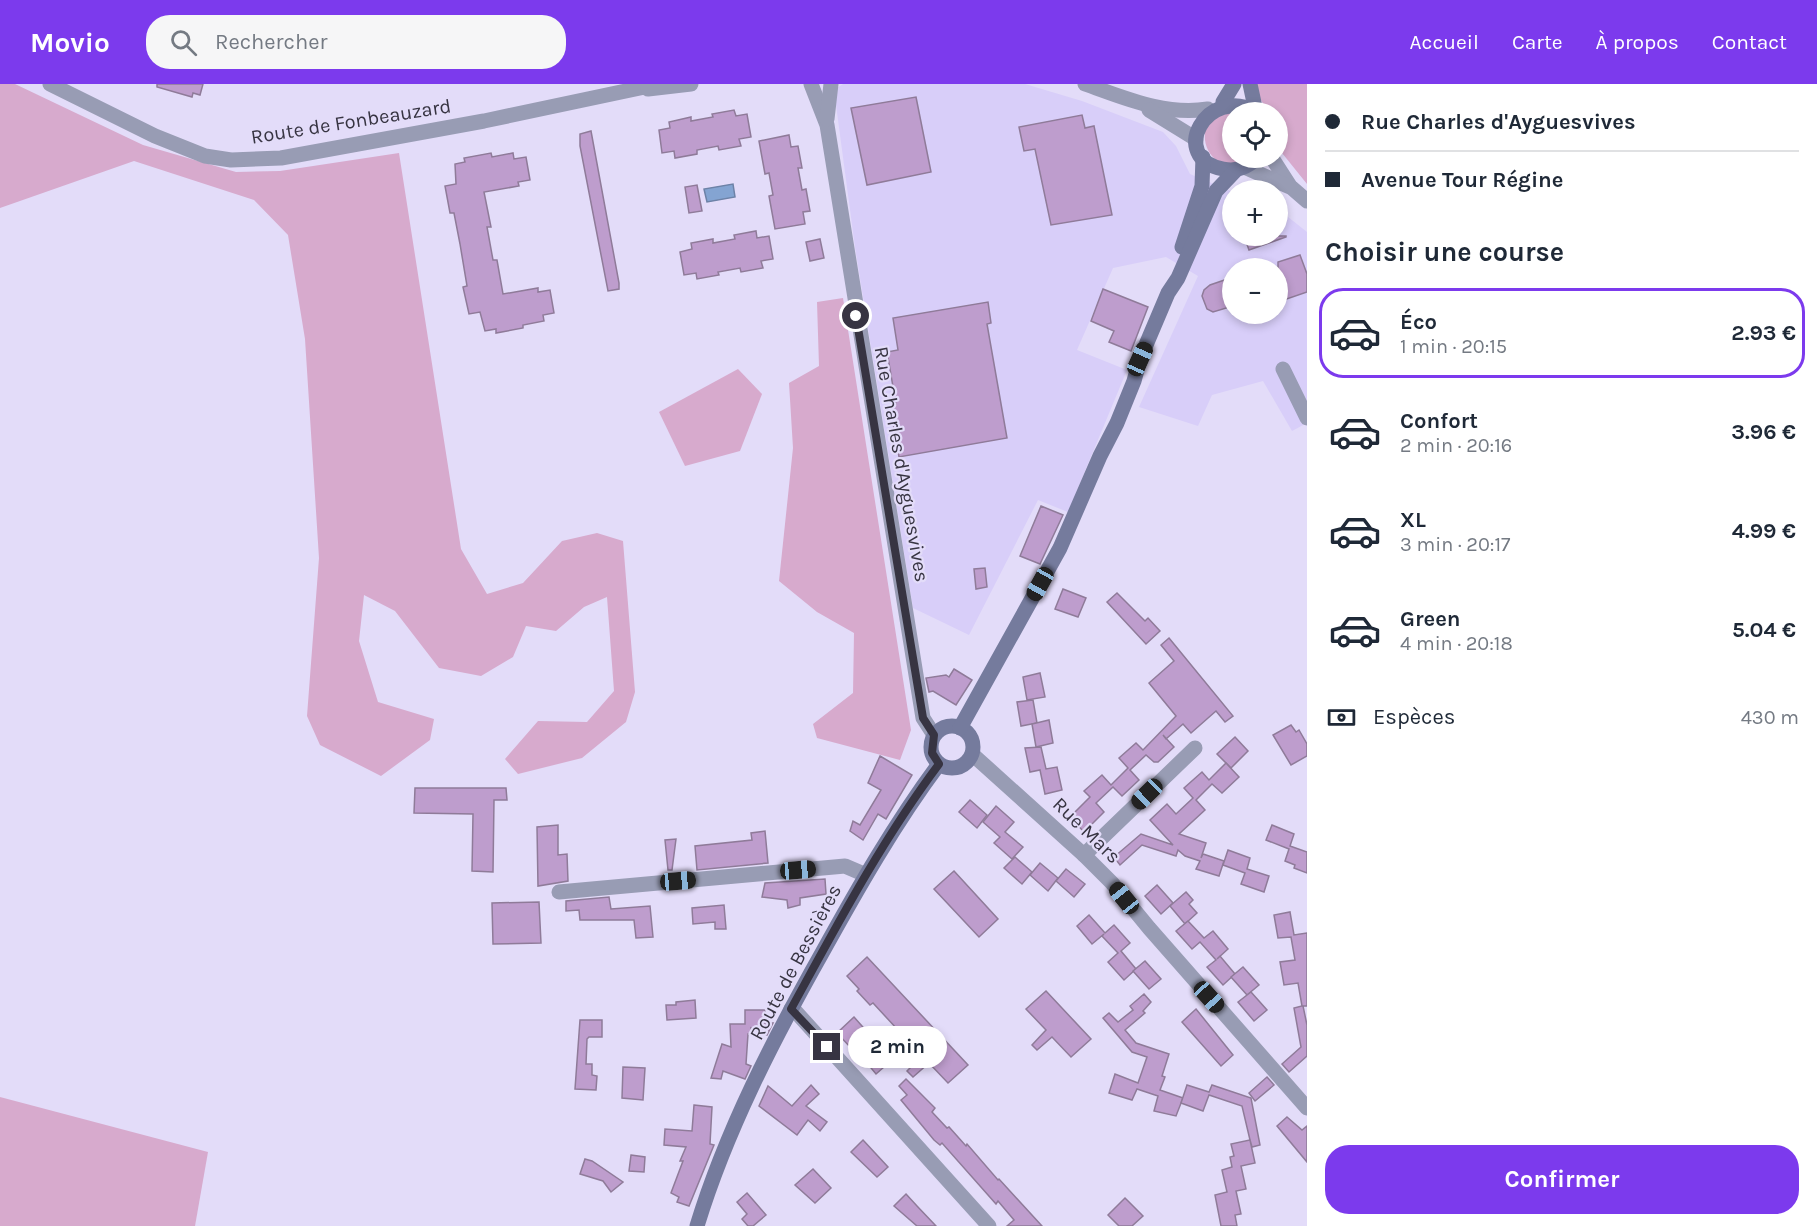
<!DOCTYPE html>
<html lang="fr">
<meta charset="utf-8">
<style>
:root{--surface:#fff;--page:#f6f6f7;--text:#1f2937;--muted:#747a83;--line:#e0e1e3;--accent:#7c3aed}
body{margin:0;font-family:Karla,sans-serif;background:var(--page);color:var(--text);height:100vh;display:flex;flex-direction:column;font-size:22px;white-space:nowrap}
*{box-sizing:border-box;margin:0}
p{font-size:20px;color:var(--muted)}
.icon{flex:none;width:33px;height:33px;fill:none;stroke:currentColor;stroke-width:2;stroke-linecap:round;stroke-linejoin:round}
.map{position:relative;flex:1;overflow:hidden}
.panel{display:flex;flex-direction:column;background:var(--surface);width:510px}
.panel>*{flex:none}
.guide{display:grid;align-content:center;height:132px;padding:0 18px;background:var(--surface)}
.fabs{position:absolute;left:1222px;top:18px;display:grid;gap:12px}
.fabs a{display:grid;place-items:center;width:66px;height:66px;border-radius:50%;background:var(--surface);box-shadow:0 3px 9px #0003;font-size:30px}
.end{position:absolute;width:27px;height:27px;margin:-14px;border:8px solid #373442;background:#fff;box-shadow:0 0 0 3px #fff}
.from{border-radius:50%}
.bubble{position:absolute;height:42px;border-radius:21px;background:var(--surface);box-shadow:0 3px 9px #0003;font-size:20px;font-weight:700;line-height:42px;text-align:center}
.car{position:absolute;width:18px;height:36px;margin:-18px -9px;border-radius:8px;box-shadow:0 0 4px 2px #0007;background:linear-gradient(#222 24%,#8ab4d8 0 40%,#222 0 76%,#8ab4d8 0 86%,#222 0)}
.guide b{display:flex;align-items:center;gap:21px;height:57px;font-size:22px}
.guide b+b{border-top:2px solid var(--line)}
.guide i{width:15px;height:15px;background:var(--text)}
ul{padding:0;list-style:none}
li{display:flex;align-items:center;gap:18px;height:90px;margin:0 12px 9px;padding:0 6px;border:3px solid transparent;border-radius:24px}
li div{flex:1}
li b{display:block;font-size:22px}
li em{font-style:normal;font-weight:700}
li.active{border-color:var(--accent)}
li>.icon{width:54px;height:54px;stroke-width:1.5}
h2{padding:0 18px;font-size:27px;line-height:72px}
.pay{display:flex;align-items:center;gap:15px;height:66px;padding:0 18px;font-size:22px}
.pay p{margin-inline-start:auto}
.action{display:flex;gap:12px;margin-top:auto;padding:12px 18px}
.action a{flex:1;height:69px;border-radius:24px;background:var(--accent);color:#fff;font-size:24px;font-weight:700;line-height:69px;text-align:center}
header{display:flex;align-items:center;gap:36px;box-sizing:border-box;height:84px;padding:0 30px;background:var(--accent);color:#fff}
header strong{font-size:28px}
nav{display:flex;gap:33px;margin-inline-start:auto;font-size:21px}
.search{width:420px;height:54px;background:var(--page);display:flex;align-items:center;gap:15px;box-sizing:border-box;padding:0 21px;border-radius:24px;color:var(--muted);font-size:22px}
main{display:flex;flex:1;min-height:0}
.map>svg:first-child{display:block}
.built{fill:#d8cef9;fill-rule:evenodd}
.green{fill:#d7aacd}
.water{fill:#84a4d2;stroke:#6d82a7;stroke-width:1.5}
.building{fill:#be9dcd;stroke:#8f7b99;stroke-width:1.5}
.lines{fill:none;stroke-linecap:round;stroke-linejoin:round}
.minor{stroke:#989cb4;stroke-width:15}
.tertiary{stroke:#989cb4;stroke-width:15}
.secondary{stroke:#757b9d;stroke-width:15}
.route{stroke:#373442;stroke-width:8}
.labels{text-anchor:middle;stroke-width:4.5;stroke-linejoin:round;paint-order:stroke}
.street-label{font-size:20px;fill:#373442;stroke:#e3dcf9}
</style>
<header>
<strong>Movio</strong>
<div class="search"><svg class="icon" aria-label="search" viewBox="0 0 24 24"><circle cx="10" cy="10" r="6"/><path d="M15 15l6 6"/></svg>Rechercher</div>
<nav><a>Accueil</a><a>Carte</a><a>À propos</a><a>Contact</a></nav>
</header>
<main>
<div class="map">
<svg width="1307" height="1142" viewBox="0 0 1307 1142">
<rect width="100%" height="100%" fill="#e3dcf9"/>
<!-- built -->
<path class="built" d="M843,0H1025L1082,17L1163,48L1176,62L1190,90L1233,108V152H1278V125L1307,148V339L1292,347L1263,297L1212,311L1198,342L1139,323L1198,192L1166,173L1113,184L1077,266L1127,286L1068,428L1038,416L969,551L913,524L855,163L834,6ZM1233,184H1278V230H1233Z"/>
<!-- green -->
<g class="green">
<polygon points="0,0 15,0 143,61 236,88 280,87 399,69 461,465 487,510 523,499 562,457 597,449 623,457 635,608 626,638 582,674 518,690 505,675 538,637 587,638 614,607 607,513 584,523 556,547 526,542 513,573 481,592 439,584 395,527 364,511 359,557 378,618 434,635 430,656 381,692 320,661 307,632 319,474 305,255 288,151 254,116 134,77 0,124"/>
<polygon points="1256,0 1307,0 1307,100 1278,64 1278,28 1268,28 1258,11"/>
<path d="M1233,28V74H1246C1222,93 1194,65 1209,35Z"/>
<polygon points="843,214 911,646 900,676 817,654 813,640 853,609 854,549 817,528 779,497 793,364 789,299 819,282 817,218"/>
<polygon points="738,285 762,310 740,367 685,382 659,328"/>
<polygon points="0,1013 208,1068 195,1142 0,1142"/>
</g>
<!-- water -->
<polygon class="water" points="733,100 735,113 707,118 704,105"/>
<!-- building -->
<g class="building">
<polygon points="157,0 203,0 200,11 193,9 192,13 157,3"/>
<polygon points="916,13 931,88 867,101 851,24"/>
<polygon points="734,26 736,32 747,30 751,53 739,55 741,62 719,66 718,62 697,66 697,70 675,74 674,67 662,69 659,46 670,44 669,38 691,33 691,37 713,33 712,30"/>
<polygon points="1082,31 1085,44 1094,42 1112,131 1051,141 1035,65 1024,67 1019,43"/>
<polygon points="591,47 619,199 619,205 608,207 580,62 580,50"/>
<polygon points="789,51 791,63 798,62 802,84 798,84 802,106 806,105 810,127 803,128 805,140 775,145 769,112 773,111 769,89 765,90 759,57"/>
<polygon points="491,69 492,73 513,69 514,75 526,73 530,96 518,98 519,102 484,108 491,143 487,143 493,176 497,176 503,210 538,204 538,208 550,206 554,229 543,231 544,237 523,241 523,244 496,249 496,245 485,247 480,228 469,230 463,203 467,202 460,160 454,129 450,129 445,102 456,100 455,80 465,78 464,74"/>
<polygon points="697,101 702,127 689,129 685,103"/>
<polygon points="756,147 757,154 769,152 773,175 761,177 763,184 741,188 740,184 718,188 719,191 697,195 696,189 684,191 680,168 692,165 691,159 713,155 713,159 735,155 734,151"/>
<polygon points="1244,152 1286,152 1286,153 1249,166"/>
<polygon points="820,155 824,174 810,177 806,158"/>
<polygon points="1300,171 1307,190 1307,208 1278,218 1278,178"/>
<polygon points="1233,193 1233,222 1213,228 1207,225 1202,212 1204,206 1210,201"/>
<polygon points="1103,205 1148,223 1131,267 1109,258 1114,247 1091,237"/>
<polygon points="988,218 991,239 987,240 1007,354 899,373 890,322 896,320 887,268 898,266 893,234"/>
<polygon points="1041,422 1063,431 1040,480 1020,472"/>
<polygon points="985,484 987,503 976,505 974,485"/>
<polygon points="1063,505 1086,514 1078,533 1055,525"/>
<polygon points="1117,509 1145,537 1148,534 1160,547 1146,560 1107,518"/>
<polygon points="1169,554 1233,632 1225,638 1216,627 1191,649 1183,640 1166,655 1163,651 1174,663 1158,678 1154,678 1146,671 1130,686 1139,696 1122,712 1113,703 1096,719 1104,728 1084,748 1070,733 1090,713 1084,707 1102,691 1111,701 1128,684 1119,674 1136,659 1143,666 1176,632 1149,599 1174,577 1161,561"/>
<polygon points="954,585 972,596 956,621 933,607 929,608 926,594 946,591 949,593"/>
<polygon points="1040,589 1045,613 1027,616 1023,593"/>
<polygon points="1033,616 1037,639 1021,642 1017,618"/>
<polygon points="1049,636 1053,659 1036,663 1032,640"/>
<polygon points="1291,641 1296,648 1299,646 1307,660 1307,672 1291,681 1273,651"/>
<polygon points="1235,653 1248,667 1231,684 1217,670"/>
<polygon points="1041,663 1046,685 1057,683 1062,706 1045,710 1040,686 1030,688 1025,664"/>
<polygon points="880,672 912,691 886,735 878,730 863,756 850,747 853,737 860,741 881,706 868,699"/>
<polygon points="1226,679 1239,693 1222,709 1212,700 1196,716 1205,726 1179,750 1206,759 1201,774 1203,770 1224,777 1219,792 1196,785 1200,777 1185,772 1178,766 1176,772 1142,761 1120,781 1114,773 1141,750 1173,761 1150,736 1167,720 1176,730 1193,714 1184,704 1202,688 1209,696"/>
<polygon points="415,704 506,704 507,716 494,716 493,788 472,787 473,730 414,729"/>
<polygon points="970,716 987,731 977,744 959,728"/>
<polygon points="996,722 1014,738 1005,748 1023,763 1012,775 994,759 1000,753 983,738"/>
<polygon points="558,741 558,771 567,770 568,797 538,802 537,743"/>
<polygon points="1272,741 1294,750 1290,762 1307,768 1307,789 1294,784 1295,781 1285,777 1289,765 1266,756"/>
<polygon points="765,747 768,779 697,786 695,762 752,756 751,749"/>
<polygon points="676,755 672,786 668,786 665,756"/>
<polygon points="1228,766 1250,774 1247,785 1269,792 1264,808 1241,800 1245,789 1223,781"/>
<polygon points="1015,773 1032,788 1022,800 1004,784"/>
<polygon points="1040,779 1058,794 1048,807 1030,791"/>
<polygon points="1066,785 1085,800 1074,813 1056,797"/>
<polygon points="954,787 998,835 979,853 934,805"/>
<polygon points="825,795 826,810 800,814 800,821 788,824 787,816 762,813 765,799"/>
<polygon points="1157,801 1173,819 1161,830 1145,812"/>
<polygon points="1186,808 1193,816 1189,820 1197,829 1185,840 1170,822"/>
<polygon points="609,813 611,825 650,822 653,853 636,854 634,836 580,836 579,826 566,827 566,817"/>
<polygon points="539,818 541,859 493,860 492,819"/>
<polygon points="724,821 726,845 715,845 715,838 693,840 692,824"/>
<polygon points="1290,828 1294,851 1307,849 1307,922 1303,922 1307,941 1307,972 1289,988 1282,980 1301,963 1294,924 1302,922 1298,899 1284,901 1280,878 1295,876 1291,853 1278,854 1274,831"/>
<polygon points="1089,831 1105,849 1114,841 1130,859 1121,867 1136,885 1124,896 1108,878 1118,869 1102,852 1104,850 1092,860 1077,842"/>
<polygon points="1188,837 1204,854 1213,847 1228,865 1217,875 1220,872 1235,890 1223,901 1207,883 1216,876 1200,858 1192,865 1176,847"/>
<polygon points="867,873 968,981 948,999 929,979 913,993 907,987 922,972 873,919 870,921 857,907 859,905 847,892"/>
<polygon points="1145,877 1161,895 1149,905 1133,887"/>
<polygon points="1243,883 1259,901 1247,911 1231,893"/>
<polygon points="1046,907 1091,955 1071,973 1052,953 1037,966 1032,961 1046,946 1026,925"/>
<polygon points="1251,908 1267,926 1254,937 1238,918"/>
<polygon points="1144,910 1151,918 1143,927 1145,929 1125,946 1136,959 1169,970 1162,992 1165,993 1160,1006 1183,1014 1176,1032 1154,1027 1158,1012 1137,1005 1132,1016 1109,1009 1115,990 1138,999 1147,973 1132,968 1103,934 1109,929 1118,938 1133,926 1130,922"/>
<polygon points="695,916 696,934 667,936 666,921 676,921 676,918"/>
<polygon points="1196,925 1233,971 1221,982 1182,938"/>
<polygon points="745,926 765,926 765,939 773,939 767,951 751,944 751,950 748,950 746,980 751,982 745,995 723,987 721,995 711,994 722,960 731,963 730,940 745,940"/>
<polygon points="854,933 892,976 876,990 853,962 851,964 837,949"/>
<polygon points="580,936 602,936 602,953 589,953 587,955 586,980 592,980 592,991 597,992 596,1006 575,1005"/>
<polygon points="623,983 645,984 643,1016 622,1014"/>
<polygon points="1267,993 1274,1001 1255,1017 1249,1009"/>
<polygon points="906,995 935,1024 932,1028 947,1044 949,1043 966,1062 967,1060 998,1096 999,1095 1042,1142 1007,1142 1014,1136 998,1117 996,1120 942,1059 940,1061 934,1056 901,1016 907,1011 899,1002"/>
<polygon points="811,1001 819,1010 806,1022 827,1038 820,1047 808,1036 797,1051 759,1022 768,1002 792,1022"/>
<polygon points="1187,1001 1209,1008 1212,1001 1251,1014 1260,1061 1252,1063 1250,1056 1255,1079 1241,1082 1246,1105 1236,1107 1241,1130 1235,1131 1237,1142 1221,1142 1215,1111 1227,1108 1222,1086 1232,1083 1230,1073 1234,1072 1231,1060 1250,1056 1242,1022 1209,1011 1203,1027 1181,1019"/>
<polygon points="694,1021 712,1023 710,1060 714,1061 689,1122 677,1118 679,1113 671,1109 683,1077 680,1077 686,1063 664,1061 665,1045 692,1047"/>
<polygon points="1287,1033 1302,1046 1307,1042 1307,1078 1277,1042"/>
<polygon points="863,1056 888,1083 877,1093 851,1068"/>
<polygon points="631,1071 645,1073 644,1088 629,1087"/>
<polygon points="585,1075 592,1077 623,1098 611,1108 603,1097 580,1090"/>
<polygon points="813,1085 831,1104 815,1119 795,1101"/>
<polygon points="747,1109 766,1131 753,1142 748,1142 742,1135 747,1130 737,1118"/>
<polygon points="906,1110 917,1122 936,1142 917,1142 894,1122"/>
<polygon points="1125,1114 1143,1132 1132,1142 1119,1142 1108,1131"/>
</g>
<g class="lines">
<!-- minor -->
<g class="minor">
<polyline points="811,0 827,41 923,634 934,651"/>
<polyline points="827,35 831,0"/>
<polyline points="1283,285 1307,334"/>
<polyline points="972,670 1084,771 1112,799 1149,844 1307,1024"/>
<polyline points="1084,771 1195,664"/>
<polyline points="559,808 845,782 866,791"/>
<polyline points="791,925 796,928 989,1142"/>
</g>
<!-- tertiary -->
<g class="tertiary">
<polyline points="50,0 155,52 205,72 231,76 281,74 484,37 659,0"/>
<path d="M1085,0C1125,14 1165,32 1208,25"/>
<polyline points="648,5 691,0"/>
<polyline points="1149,26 1196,55"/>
<polyline points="1272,74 1290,102"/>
<polyline points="1244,83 1292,104 1307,117"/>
</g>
<!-- secondary -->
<g class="secondary">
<polyline points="1250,0 1256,28"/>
<polyline points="1223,18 1234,0"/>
<path d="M1256,28C1207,0 1167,74 1223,85C1236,88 1248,83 1257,74"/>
<polyline points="1182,163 1202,102 1203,73"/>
<circle cx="952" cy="663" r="21"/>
<polyline points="960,644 1060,464 1100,372 1117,339 1134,297 1140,275 1168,209 1178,194 1216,107 1236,86"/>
<path d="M697,1142C726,1047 773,956 822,869C858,804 895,739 939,680"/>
</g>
</g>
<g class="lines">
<!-- route -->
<path class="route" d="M827,963L791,925C837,841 882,756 939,680L932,669L934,651L923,634L856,232"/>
</g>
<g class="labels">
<!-- street labels -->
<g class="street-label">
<text transform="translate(351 37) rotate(-9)" y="7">Route de Fonbeauzard</text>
<text transform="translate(902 380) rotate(80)" y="7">Rue Charles d'Ayguesvives</text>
<text transform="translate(1087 746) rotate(44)" y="7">Rue Mars</text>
<text transform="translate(795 878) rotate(-62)" y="7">Route de Bessières</text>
</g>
</g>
</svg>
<div class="fabs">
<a><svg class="icon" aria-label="locate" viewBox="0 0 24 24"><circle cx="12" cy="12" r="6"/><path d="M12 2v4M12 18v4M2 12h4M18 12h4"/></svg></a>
<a>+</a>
<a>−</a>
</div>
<i class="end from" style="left:856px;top:232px"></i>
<i class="end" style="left:827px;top:963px"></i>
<div class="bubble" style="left:848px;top:942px;width:99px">2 min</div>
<i class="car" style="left:1140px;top:275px;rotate:24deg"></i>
<i class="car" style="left:1040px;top:500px;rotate:209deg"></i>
<i class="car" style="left:1147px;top:710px;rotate:226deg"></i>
<i class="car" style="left:798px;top:786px;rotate:85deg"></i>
<i class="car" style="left:678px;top:797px;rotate:85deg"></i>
<i class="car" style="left:1124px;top:814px;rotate:321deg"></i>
<i class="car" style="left:1209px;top:913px;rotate:138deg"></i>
</div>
<section class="panel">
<div class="guide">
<b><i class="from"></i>Rue Charles d'Ayguesvives</b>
<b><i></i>Avenue Tour Régine</b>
</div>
<h2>Choisir une course</h2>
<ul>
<li class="active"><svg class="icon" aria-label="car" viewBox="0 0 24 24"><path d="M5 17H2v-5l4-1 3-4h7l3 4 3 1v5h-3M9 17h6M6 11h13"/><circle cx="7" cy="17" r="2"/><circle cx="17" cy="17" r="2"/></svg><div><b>Éco</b><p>1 min · 20:15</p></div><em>2.93 €</em></li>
<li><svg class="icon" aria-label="car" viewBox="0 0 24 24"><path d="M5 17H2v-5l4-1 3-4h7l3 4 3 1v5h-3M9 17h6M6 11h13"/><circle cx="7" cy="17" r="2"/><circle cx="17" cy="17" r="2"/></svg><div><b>Confort</b><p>2 min · 20:16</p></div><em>3.96 €</em></li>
<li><svg class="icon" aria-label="car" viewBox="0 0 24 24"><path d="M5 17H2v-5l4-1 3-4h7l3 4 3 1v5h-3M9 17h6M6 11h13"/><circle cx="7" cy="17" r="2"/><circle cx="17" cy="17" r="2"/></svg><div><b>XL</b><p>3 min · 20:17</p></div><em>4.99 €</em></li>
<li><svg class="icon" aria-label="car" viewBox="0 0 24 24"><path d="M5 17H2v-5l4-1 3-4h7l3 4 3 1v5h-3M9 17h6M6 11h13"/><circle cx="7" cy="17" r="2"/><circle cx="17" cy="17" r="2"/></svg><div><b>Green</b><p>4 min · 20:18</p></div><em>5.04 €</em></li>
</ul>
<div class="pay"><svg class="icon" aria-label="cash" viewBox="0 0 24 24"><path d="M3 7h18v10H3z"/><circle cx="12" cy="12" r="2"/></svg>Espèces<p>430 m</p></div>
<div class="action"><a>Confirmer</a></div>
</section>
</main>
